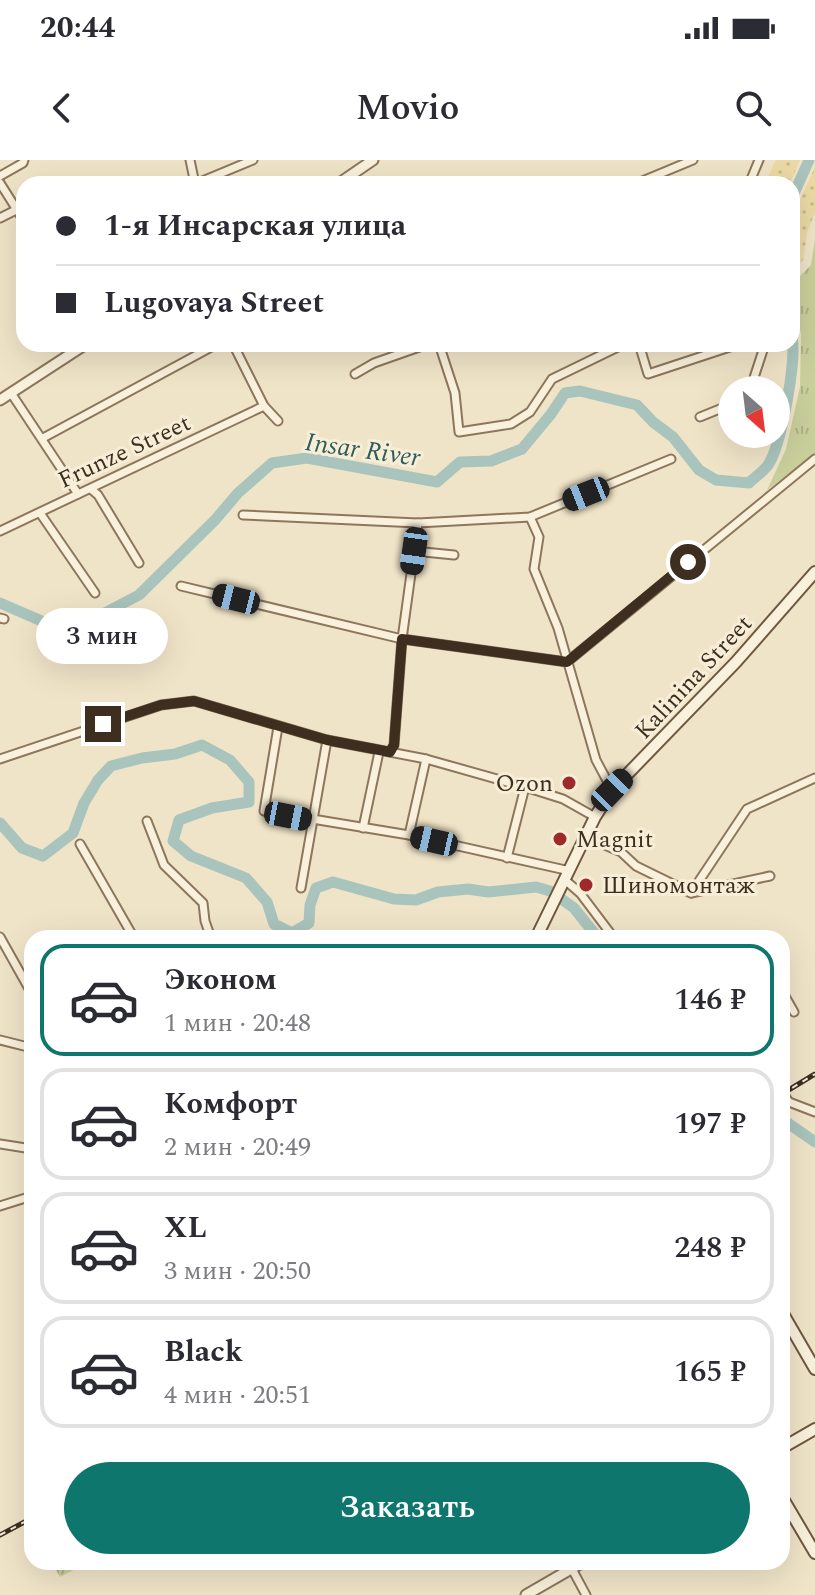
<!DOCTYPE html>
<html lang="ru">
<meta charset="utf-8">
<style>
:root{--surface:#fff;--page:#f7f7f7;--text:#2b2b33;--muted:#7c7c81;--line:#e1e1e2;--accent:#0f766e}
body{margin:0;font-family:Spectral,serif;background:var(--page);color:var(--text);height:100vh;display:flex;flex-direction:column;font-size:30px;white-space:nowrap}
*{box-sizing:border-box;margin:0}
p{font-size:26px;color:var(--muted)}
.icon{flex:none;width:44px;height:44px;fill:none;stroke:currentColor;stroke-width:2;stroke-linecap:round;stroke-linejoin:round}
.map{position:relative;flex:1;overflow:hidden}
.drawer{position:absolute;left:24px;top:770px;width:766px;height:640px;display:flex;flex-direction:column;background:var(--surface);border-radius:24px;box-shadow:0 8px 32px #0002}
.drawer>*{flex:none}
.top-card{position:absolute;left:16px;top:16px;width:784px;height:176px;border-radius:24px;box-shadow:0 8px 32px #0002;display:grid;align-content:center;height:176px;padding:0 40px;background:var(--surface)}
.needle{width:52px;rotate:152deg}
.buttons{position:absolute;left:718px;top:216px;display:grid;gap:16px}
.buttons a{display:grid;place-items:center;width:72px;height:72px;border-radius:50%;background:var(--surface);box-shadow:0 8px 32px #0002;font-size:40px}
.end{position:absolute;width:36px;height:36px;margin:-18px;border:10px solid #3d2e20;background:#fff;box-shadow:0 0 0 4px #fff}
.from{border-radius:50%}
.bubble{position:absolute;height:56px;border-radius:28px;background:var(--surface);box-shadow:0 8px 32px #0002;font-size:26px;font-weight:600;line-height:56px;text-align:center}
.car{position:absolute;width:24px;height:48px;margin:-24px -12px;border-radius:10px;box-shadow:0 0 6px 2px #0007;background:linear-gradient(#222 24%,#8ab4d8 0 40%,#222 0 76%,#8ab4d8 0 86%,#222 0)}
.top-card b{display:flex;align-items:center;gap:28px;height:76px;font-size:30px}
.top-card b+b{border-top:2px solid var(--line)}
.top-card i{width:20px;height:20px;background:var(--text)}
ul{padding:14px 0 0;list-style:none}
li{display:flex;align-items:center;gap:24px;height:112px;margin:0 16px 12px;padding:0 24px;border:4px solid var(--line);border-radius:24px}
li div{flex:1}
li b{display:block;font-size:30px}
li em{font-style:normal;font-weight:600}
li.on{border-color:var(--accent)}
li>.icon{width:72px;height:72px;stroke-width:1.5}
.button{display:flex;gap:16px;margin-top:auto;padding:16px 40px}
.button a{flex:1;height:92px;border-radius:48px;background:var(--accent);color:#fff;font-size:32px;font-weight:600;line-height:92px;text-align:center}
.status{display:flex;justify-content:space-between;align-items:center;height:56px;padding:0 40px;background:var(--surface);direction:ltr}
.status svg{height:22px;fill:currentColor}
header{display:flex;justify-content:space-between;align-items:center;height:104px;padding:0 40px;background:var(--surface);font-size:36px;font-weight:600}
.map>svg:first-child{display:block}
.grass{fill:url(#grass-tufts)}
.sand{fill:url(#sand-dots)}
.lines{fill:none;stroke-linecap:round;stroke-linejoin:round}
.river{stroke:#a9c4bc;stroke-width:11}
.minor-casing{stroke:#8d765c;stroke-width:11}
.tertiary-casing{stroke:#8d765c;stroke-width:13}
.secondary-casing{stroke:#6f573f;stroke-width:14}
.minor{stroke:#faf1dc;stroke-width:7}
.tertiary{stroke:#faf1dc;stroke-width:9}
.secondary{stroke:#faf1dc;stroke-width:10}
.rail-casing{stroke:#3d2e20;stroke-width:5}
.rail{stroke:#f7eed8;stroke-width:2;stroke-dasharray:6;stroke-linecap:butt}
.route{stroke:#3d2e20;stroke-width:10}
.poi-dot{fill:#9e2a2b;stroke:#f7eed8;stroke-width:3}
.labels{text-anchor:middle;stroke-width:6;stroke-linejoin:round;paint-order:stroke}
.street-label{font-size:24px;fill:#3d2e20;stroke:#f7eed8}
.poi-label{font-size:24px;fill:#3d2e20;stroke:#f7eed8;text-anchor:start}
.water-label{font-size:26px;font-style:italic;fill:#2f5d5a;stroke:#f7eed8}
</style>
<div class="status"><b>20:44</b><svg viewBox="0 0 49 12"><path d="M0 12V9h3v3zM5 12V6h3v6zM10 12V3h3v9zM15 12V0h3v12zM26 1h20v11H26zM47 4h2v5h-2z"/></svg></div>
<header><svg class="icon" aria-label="back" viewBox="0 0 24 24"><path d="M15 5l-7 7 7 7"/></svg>Movio<svg class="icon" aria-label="search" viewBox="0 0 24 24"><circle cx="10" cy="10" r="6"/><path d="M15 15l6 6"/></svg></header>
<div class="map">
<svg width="815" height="1435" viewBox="0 0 815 1435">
<defs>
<pattern id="grass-tufts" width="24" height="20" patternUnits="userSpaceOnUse" patternTransform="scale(2)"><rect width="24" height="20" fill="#c9cf9b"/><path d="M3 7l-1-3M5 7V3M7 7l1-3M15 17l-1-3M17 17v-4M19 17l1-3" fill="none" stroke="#aeb285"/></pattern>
<pattern id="sand-dots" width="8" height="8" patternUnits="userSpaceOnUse" patternTransform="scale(2)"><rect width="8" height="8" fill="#ecd9a5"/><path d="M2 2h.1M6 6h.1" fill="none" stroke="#cbbb8e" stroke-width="1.8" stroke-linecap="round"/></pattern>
</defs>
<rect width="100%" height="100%" fill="#f0e4c8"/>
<!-- grass -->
<g class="grass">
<polygon points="815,79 815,294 767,330 786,289 800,227 801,175 792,124 811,105"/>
<polygon points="67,1402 89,1402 60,1417 55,1408"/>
</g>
<!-- sand -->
<g class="sand">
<polygon points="776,0 800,0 790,24 765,24"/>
<polygon points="815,7 815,52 807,73 803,101 792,110 792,57"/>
</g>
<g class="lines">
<!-- river -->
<g class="river">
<polyline points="792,38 809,0"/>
<path d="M0,443L51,465L95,458L139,435L215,360L238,333L272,303L307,298L437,322L460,302L491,301L522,289L551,254L565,233L580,231L637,245L653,262L673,277L699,310L716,320L749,323C755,317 763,312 768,305C781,287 797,200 792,177"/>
<polyline points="0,663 22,688 43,696 73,673 84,643 98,620 111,606 142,598 175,594 202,585 230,600 249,622 249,642 212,648 179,660 173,681 191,696 246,718 267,742 274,764 292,773 309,763 310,745 316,728 333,722 394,739 416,740 438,732 468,729 488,732 536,727 550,731 574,748 598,778"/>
<polyline points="782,959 815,982"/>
</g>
<defs>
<g id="minor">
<polyline points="190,0 195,24 253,0"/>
<polyline points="0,16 23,3 24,0"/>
<polyline points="0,23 24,61"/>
<polyline points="635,24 693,0"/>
<polyline points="749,24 759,0"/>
<polyline points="0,58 16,50"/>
<polyline points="233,184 264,246 278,261"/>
<polyline points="439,184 455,233 459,272 511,264 530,252 552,219 624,184"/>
<polyline points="639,184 648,214 739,184"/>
<polyline points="355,214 374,203 428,184"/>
<polyline points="750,230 765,184"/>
<polyline points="11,233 78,334"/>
<polyline points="700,257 732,244"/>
<polyline points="43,278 217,184"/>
<polyline points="91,329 98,335 139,403"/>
<polyline points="40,353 95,433"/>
<polyline points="243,355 418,363 530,357 671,299"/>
<polyline points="530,357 539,377 534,409 558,468 596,600 612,630"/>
<polyline points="0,371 264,246"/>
<polyline points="414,391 454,395"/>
<polyline points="181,426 402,479 567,502 815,299"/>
<polyline points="0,458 4,459"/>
<polyline points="278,567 264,651 409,675 570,711"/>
<polyline points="390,592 394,585 402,479 418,363"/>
<polyline points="0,599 161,545 194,541 327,580 426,599 525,627 563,639 595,657"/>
<polyline points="147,661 164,705 203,743 205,761 211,778"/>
<polyline points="363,668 379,592"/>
<polyline points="409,675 426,599"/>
<polyline points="586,677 621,692 636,706 691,733 747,649 815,618"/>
<polyline points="80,684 134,778"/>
<polyline points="507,698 525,627"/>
<polyline points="565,720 580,733 614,778"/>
<polyline points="301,728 327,580"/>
<polyline points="691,733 770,716"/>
<polyline points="0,777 32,834"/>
<polyline points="782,831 794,852"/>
<polyline points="0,880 32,888"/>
<polyline points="782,932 789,942 815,952"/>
<polyline points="0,984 32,989"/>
<polyline points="0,1046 32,1036"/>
<polyline points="572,1409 586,1435"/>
</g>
<g id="tertiary">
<polyline points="338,24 373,0"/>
<polyline points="0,240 86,184"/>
<polyline points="526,1435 583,1402"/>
</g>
<g id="secondary">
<polyline points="536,778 595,657 612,630 736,502 815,412"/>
<polyline points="782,1152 815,1209"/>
<polyline points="782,1288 815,1269"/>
<polyline points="782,1337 815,1393"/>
</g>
</defs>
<!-- minor casing -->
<use href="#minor" class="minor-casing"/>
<!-- tertiary casing -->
<use href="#tertiary" class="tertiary-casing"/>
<!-- secondary casing -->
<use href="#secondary" class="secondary-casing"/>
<!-- minor -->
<use href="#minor" class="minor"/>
<!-- tertiary -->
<use href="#tertiary" class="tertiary"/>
<!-- secondary -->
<use href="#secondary" class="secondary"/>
<defs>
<g id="rail">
<polyline points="782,934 815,914"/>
<polyline points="0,1375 32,1358"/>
</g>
</defs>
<!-- rail casing -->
<use href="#rail" class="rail-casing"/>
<!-- rail -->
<use href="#rail" class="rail"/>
</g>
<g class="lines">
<!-- route -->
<polyline class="route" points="103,564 161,545 194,541 327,580 390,592 394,585 402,479 567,502 688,402"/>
</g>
<!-- markers -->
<g class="poi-dot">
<circle cx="569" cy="623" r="8"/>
<circle cx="560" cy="679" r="8"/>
<circle cx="586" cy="725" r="8"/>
</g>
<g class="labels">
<!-- street labels -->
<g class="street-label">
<text transform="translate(124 291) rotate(-25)" y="8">Frunze Street</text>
<text transform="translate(693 517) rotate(-47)" y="8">Kalinina Street</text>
</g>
<!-- poi labels -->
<g class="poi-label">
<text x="553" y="631" text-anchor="end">Ozon</text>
<text x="576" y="687">Magnit</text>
<text x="602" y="733">Шиномонтаж</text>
</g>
<!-- water labels -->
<g class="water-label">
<text transform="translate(363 289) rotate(8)" y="9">Insar River</text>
</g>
</g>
</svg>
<div class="buttons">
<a><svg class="needle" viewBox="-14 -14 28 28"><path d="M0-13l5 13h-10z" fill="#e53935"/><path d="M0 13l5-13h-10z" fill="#7c7c81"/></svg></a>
</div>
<i class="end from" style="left:688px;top:402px"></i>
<i class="end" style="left:103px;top:564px"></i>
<div class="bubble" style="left:36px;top:448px;width:132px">3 мин</div>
<i class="car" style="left:586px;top:334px;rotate:248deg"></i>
<i class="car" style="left:414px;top:391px;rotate:188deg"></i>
<i class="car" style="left:236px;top:439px;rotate:284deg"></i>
<i class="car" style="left:612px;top:630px;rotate:44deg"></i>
<i class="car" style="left:288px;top:656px;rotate:101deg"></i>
<i class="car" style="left:434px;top:681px;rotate:283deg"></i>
<div class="top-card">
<b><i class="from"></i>1-я Инсарская улица</b>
<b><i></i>Lugovaya Street</b>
</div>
<section class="drawer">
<ul>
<li class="on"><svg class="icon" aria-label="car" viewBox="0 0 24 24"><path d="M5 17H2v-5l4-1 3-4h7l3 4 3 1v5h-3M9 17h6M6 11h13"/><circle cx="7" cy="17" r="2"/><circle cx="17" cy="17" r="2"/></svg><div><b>Эконом</b><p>1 мин · 20:48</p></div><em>146 ₽</em></li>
<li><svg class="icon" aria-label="car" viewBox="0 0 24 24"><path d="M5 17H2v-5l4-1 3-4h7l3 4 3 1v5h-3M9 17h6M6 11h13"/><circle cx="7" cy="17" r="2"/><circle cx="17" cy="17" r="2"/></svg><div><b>Комфорт</b><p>2 мин · 20:49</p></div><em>197 ₽</em></li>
<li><svg class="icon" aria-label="car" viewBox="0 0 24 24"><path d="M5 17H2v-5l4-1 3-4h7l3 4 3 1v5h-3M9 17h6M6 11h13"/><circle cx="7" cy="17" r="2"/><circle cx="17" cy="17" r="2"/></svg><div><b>XL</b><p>3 мин · 20:50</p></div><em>248 ₽</em></li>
<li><svg class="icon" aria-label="car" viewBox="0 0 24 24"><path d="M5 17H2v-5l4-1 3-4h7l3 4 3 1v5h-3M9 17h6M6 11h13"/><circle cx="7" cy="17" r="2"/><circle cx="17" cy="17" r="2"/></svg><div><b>Black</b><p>4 мин · 20:51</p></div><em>165 ₽</em></li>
</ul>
<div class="button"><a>Заказать</a></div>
</section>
</div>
